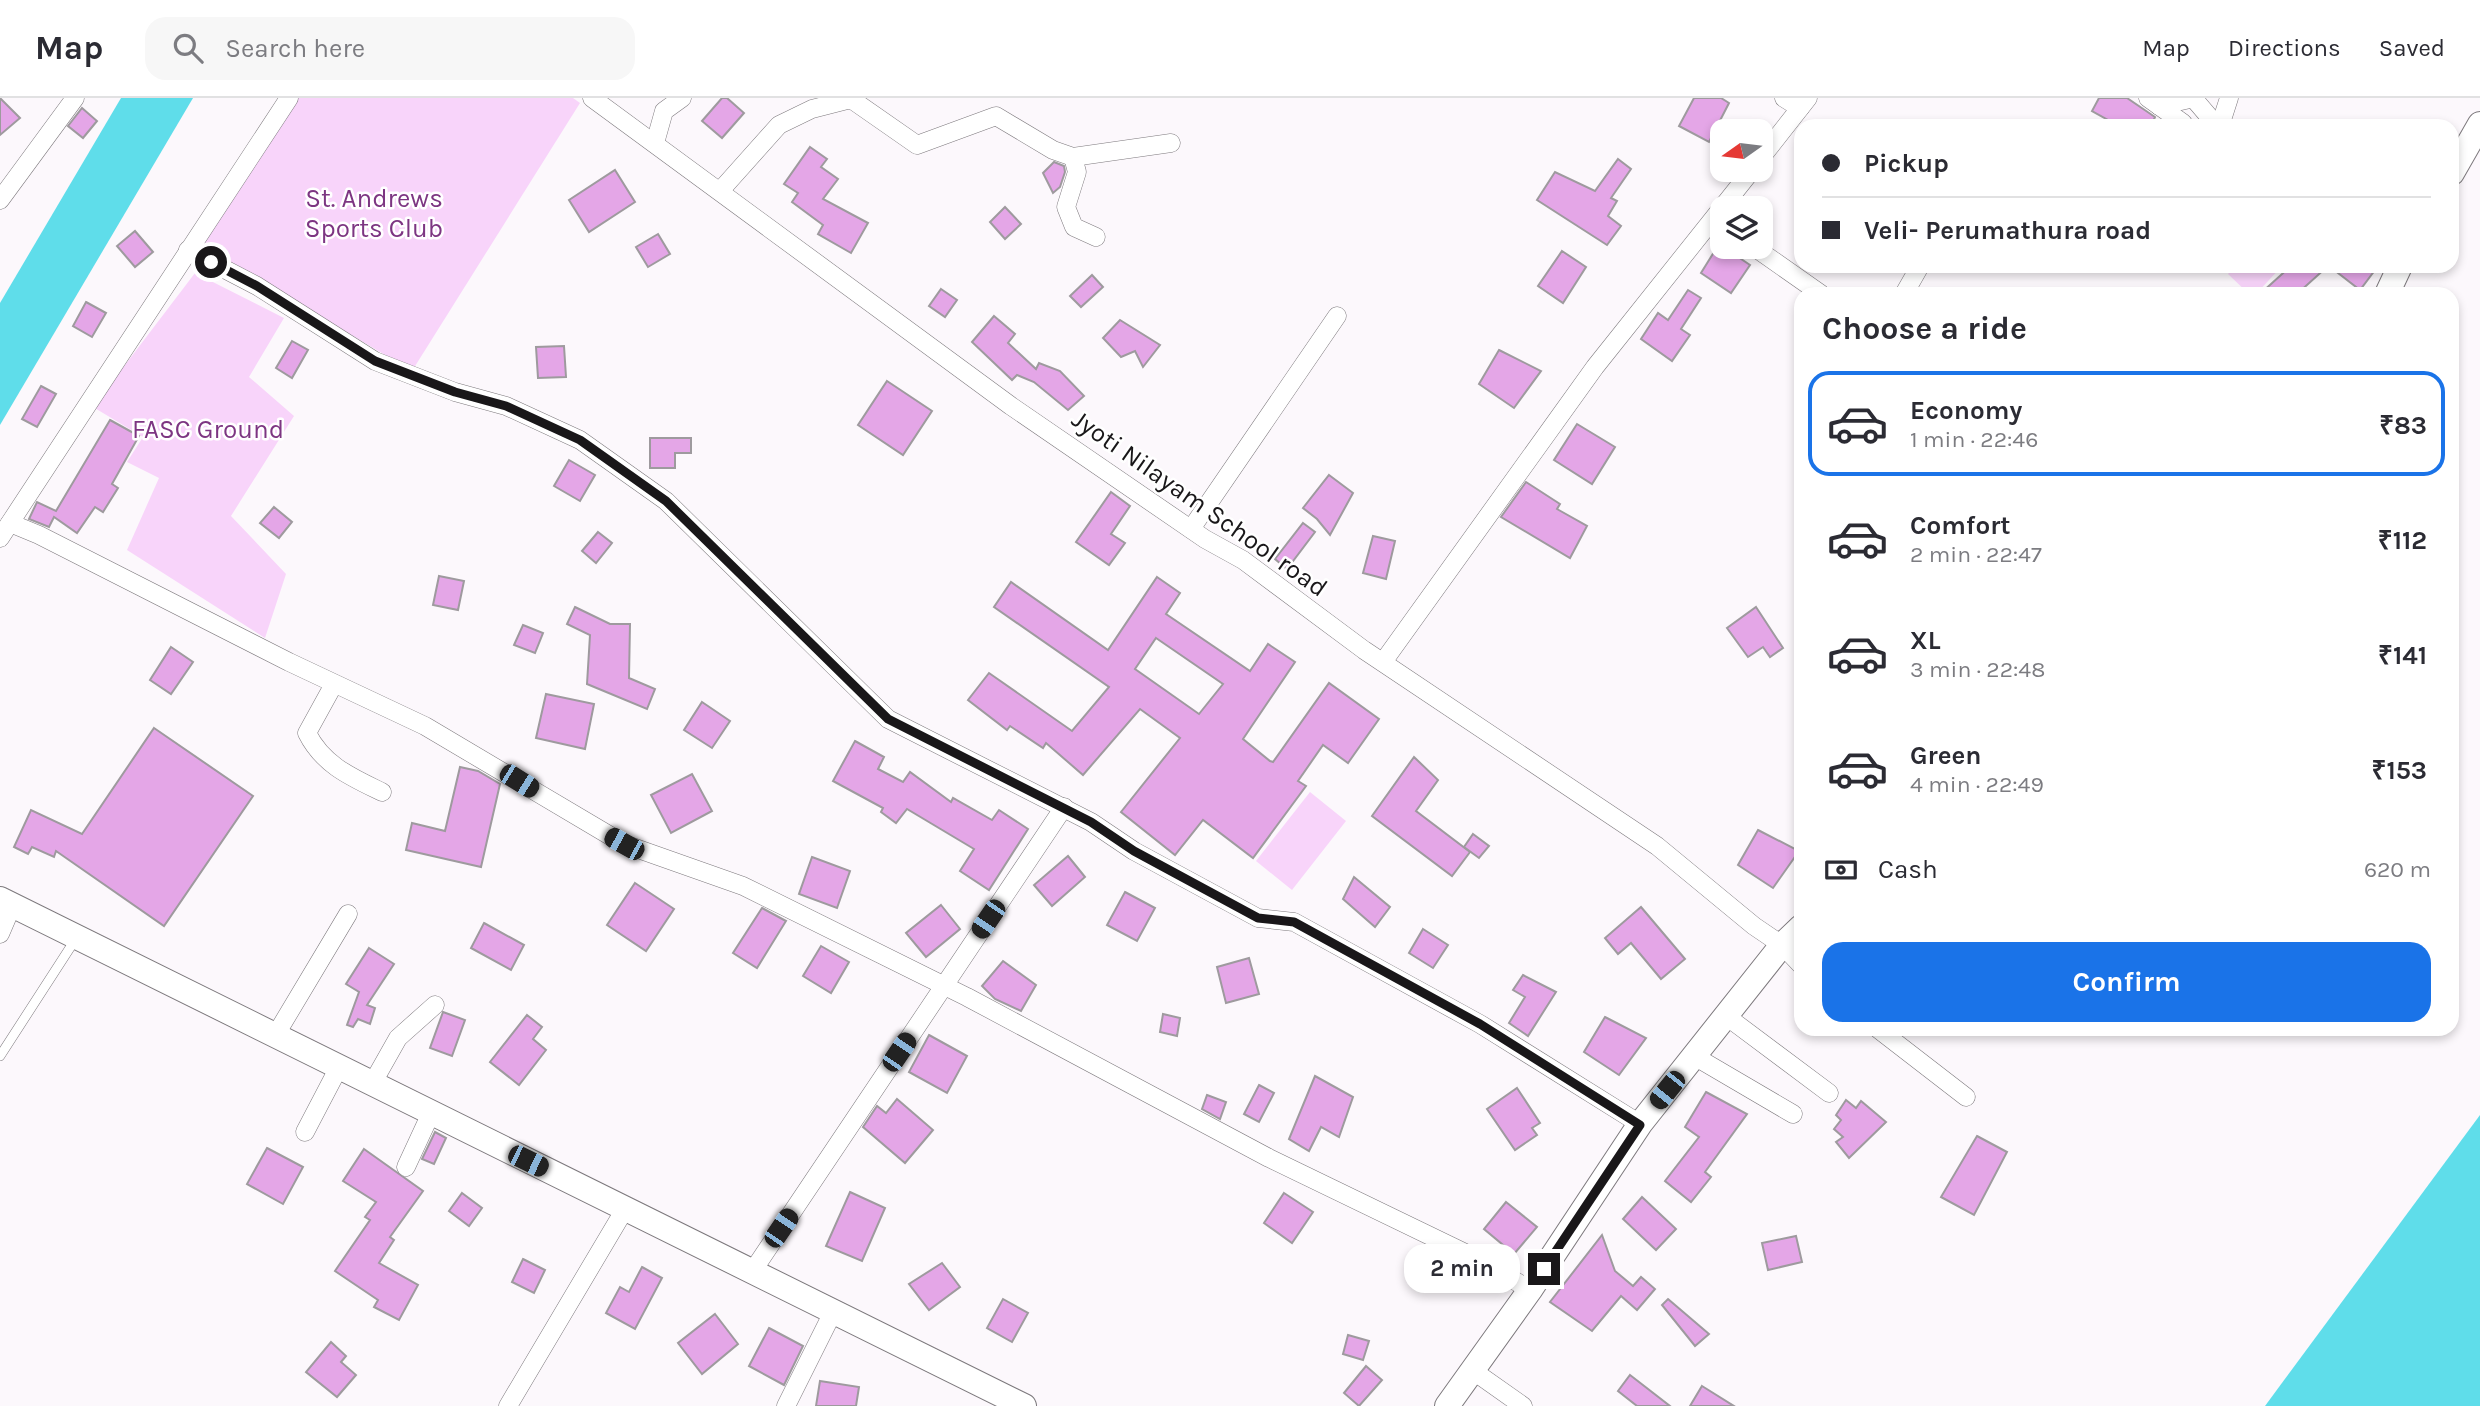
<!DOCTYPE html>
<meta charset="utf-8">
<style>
:root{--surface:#fff;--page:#f7f7f7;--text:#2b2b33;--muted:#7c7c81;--line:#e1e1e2;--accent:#1a73e8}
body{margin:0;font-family:Karla,sans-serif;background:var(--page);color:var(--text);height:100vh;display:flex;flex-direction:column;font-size:26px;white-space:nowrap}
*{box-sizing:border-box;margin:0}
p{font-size:23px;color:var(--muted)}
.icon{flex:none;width:38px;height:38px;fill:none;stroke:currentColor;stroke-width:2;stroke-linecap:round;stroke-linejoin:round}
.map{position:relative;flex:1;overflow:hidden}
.sheet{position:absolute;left:1794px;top:189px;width:665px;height:749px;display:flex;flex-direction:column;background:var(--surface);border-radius:21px;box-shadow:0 4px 10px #0003}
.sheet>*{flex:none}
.hud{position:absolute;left:1794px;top:21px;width:665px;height:154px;border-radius:21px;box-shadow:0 4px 10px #0003;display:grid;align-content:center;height:154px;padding:0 28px;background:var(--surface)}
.needle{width:46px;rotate:256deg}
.fabs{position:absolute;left:1710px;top:21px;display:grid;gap:14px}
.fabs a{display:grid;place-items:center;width:63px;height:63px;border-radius:14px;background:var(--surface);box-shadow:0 4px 10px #0003;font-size:35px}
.end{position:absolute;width:32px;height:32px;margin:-16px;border:9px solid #191719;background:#fff;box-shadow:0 0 0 4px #fff}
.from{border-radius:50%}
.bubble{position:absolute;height:49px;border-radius:21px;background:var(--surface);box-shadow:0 4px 10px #0003;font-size:23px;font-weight:700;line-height:49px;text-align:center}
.car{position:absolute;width:21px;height:42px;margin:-21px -10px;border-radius:9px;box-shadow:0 0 5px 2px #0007;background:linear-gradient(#222 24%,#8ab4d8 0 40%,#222 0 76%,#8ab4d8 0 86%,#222 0)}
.hud b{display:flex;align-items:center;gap:24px;height:66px;font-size:26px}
.hud b+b{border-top:2px solid var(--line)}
.hud i{width:18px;height:18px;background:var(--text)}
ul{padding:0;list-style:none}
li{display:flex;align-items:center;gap:21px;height:105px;margin:0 14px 10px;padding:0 14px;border:4px solid transparent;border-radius:21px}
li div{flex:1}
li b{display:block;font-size:26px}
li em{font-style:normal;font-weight:700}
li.active{border-color:var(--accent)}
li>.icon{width:63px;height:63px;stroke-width:1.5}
h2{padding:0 28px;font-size:32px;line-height:84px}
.pay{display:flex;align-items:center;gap:18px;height:77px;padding:0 28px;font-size:26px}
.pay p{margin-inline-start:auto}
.action{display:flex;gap:14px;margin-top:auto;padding:14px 28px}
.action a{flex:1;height:80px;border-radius:21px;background:var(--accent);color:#fff;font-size:28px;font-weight:700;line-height:80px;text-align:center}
header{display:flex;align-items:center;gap:42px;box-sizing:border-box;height:98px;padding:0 35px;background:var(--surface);border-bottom:2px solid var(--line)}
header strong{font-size:33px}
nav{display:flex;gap:38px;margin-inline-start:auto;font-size:24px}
.search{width:490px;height:63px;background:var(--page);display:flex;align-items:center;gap:18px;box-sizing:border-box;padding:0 24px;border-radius:21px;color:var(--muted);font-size:26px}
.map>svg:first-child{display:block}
.green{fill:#f8d4fa}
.water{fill:#5fddea}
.building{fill:#e4a6e7;stroke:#9e9a9e;stroke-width:2;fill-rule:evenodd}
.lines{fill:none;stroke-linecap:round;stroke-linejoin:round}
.lane-casing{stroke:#7d797d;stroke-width:10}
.street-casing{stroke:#7d797d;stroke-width:19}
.secondary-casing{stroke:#7d797d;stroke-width:26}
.lane{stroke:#fff;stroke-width:9}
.street{stroke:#fff;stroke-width:18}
.secondary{stroke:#fff;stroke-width:24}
.route{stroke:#191719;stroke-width:9}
.labels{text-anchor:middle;stroke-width:5;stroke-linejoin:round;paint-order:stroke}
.park-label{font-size:26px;fill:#7d3582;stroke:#fff}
.street-label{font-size:26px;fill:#191719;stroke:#fff}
</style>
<header>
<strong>Map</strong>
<div class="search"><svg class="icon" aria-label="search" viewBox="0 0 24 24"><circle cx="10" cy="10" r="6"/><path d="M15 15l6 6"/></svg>Search here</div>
<nav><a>Map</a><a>Directions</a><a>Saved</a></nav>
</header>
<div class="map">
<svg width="2480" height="1308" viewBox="0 0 2480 1308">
<rect width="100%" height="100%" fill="#fcf8fc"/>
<!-- green -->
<g class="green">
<polygon points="298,0 573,0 580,5 412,273 202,148"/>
<polygon points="2235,168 2282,168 2256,196 2249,196 2228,176"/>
<polygon points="195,175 284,220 249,279 294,318 231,418 286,476 265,540 127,452 159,380 127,364 143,339 93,309"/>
<polygon points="1310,694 1346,723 1292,792 1256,763"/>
</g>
<!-- water -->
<g class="water">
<polygon points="121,0 193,0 0,327 0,205"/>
<polygon points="2480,1017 2480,1308 2265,1308"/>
</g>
<!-- building -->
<g class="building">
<polygon points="0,0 20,20 0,37"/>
<polygon points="722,0 727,0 744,15 722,40 702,23"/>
<polygon points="1694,0 1721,0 1729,5 1709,44 1679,28"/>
<polygon points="2099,0 2127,0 2155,19 2151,28 2119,28 2092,13"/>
<polygon points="82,10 97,23 83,40 68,28"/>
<polygon points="810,49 827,61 821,69 838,81 823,101 868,125 851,155 818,136 823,127 792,104 798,95 784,86"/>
<polygon points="1618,61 1631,71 1611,100 1617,103 1608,118 1621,128 1607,147 1537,102 1555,74 1595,93"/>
<polygon points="1054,64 1064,68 1065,74 1060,89 1053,95 1043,75"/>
<polygon points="615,72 635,104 589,134 569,102"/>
<polygon points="1005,109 1021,126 1005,141 990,124"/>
<polygon points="135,133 153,154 135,169 117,148"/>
<polygon points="658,136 670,156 648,169 636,149"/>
<polygon points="1719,146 1750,167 1731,195 1701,175"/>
<polygon points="1562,153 1586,169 1563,205 1538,188"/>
<polygon points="2291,168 2328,168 2297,196 2260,196"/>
<polygon points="2329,168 2378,168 2360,192"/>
<polygon points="1092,177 1103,189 1081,209 1070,198"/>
<polygon points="941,191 957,202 945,219 929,208"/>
<polygon points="1688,192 1701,200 1681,231 1690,237 1672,263 1641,241 1658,215 1668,222"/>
<polygon points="86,204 106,215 92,239 73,228"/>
<polygon points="994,218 1015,236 1008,245 1036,271 1039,265 1060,273 1084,298 1068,312 1034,284 1017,277 1012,282 972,244"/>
<polygon points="1120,222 1160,247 1143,269 1135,253 1121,259 1103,240"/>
<polygon points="292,243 308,252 292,280 276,270"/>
<polygon points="564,248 566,279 538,280 536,249"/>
<polygon points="1499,252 1541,273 1514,310 1479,286"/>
<polygon points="887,283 932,313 903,357 858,327"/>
<polygon points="41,288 56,296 37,329 22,321"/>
<polygon points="110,322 139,338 112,386 118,390 103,414 95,409 77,435 54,419 49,429 29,421 37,404 56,413"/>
<polygon points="1577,326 1615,349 1592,386 1554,362"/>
<polygon points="650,340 691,340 691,355 675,355 675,370 650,370"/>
<polygon points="569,362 595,377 580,403 554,388"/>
<polygon points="1329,377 1353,395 1330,437 1317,421 1303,410"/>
<polygon points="1526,384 1560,406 1557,411 1587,428 1570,460 1501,419"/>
<polygon points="1111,394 1130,408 1111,436 1125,445 1109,467 1076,444"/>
<polygon points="274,409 292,424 279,440 260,425"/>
<polygon points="1303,425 1315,434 1287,471 1275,461"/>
<polygon points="598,434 612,445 596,465 582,453"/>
<polygon points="1373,438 1395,443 1386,481 1363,475"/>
<polygon points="439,478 464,483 458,512 433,507"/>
<path d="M1157,479L1180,495L1166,516L1250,573L1268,546L1295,564L1243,641L1270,663L1273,664L1329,585L1379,621L1348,665L1323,647L1298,683L1306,688L1253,760L1203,722L1175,757L1121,714L1180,640L1140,611L1083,677L1046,645L1043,650L1010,628L1007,632L968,602L989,575L1072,633L1109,589L994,509L1011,484L1108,552ZM1156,540L1223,586L1199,616L1135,571Z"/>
<polygon points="575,509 610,526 630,526 629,580 655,591 647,611 587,586 590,537 567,526"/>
<polygon points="1756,509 1783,550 1770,559 1763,549 1748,559 1727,530"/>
<polygon points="523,527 543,535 535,555 514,547"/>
<polygon points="171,549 193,564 171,596 150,582"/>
<polygon points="546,596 594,606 585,651 536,640"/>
<polygon points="702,604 730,623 712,650 684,632"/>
<polygon points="154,630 253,698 164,828 56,753 54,759 32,749 28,756 14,749 31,712 82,736"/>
<polygon points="855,643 884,659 878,671 903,684 910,674 951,704 953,700 992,722 999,712 1028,731 989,792 960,773 974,751 907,711 896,725 881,714 883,710 833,683"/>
<polygon points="1414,659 1438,682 1416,713 1470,754 1452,778 1372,718"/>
<polygon points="460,669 478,673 500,686 481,769 406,752 412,725 445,733"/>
<polygon points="692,676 712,713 671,735 651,697"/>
<polygon points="1758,732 1799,753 1773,790 1738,767"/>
<polygon points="1473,736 1489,748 1479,760 1464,749"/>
<polygon points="1068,758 1085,779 1052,808 1034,787"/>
<polygon points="812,759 850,773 837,810 799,796"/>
<polygon points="1354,779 1390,809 1375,829 1343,801"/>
<polygon points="635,785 674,811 646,853 607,827"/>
<polygon points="1125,794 1155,810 1137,843 1107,827"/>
<polygon points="941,807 960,831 926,859 906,835"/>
<polygon points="1641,809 1685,861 1661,881 1631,845 1618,856 1605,840"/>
<polygon points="762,810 786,823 757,870 733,855"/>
<polygon points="484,825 524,847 511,872 471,850"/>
<polygon points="1423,831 1448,847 1433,870 1409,855"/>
<polygon points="821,848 849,864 831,895 803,878"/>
<polygon points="369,850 394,866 367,907 375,910 370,926 358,921 353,929 347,927 359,894 346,886"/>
<polygon points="1249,860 1259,896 1226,905 1217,869"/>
<polygon points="1003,863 1036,887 1021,913 995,901 982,888"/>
<polygon points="1523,877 1556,894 1528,938 1509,925 1525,899 1513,892"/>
<polygon points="443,914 465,922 452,958 430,950"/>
<polygon points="1163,916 1180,920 1177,938 1160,934"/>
<polygon points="527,917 542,929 533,941 546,952 519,987 490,964"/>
<polygon points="1605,919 1646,940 1619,977 1584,954"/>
<polygon points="929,937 967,958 947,995 909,974"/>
<polygon points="1315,978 1353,999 1339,1039 1321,1029 1309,1053 1289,1041"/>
<polygon points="1259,987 1274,995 1259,1024 1244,1016"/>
<polygon points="1517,990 1540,1025 1532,1030 1537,1037 1515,1052 1487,1011"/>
<polygon points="1706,994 1747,1016 1705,1074 1711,1079 1691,1104 1665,1083 1699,1039 1685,1029"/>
<polygon points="1207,997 1226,1004 1220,1021 1202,1011"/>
<polygon points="897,1001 933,1032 905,1065 863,1029 877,1008 886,1015"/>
<polygon points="1846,1002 1856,1010 1861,1003 1886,1024 1849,1060 1836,1044 1843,1039 1834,1031 1841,1022 1836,1017"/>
<polygon points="435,1034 446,1040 434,1066 422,1061"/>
<polygon points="1977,1038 2007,1054 1974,1117 1941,1099"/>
<polygon points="267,1050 303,1069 283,1106 247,1086"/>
<polygon points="364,1051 423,1093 390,1139 394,1142 379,1165 418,1187 399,1222 374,1209 378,1202 335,1173 370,1122 365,1119 376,1104 343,1083"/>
<polygon points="850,1094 885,1110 862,1163 826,1148"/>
<polygon points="462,1095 482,1110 469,1128 449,1113"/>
<polygon points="1284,1095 1313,1114 1292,1145 1264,1125"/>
<polygon points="1642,1099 1676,1131 1656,1152 1623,1121"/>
<polygon points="1506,1104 1537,1129 1514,1156 1484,1131"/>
<polygon points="1602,1137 1615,1173 1633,1188 1641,1179 1655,1191 1637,1212 1621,1198 1592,1233 1550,1204"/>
<polygon points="1796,1138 1802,1164 1768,1172 1762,1145"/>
<polygon points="523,1161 545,1172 534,1195 512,1184"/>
<polygon points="942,1165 960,1189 929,1212 909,1186"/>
<polygon points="642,1169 662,1180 635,1231 606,1215 620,1189 629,1194"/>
<polygon points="1003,1201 1028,1215 1012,1244 987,1230"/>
<polygon points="1668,1201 1709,1236 1695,1248 1662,1207"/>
<polygon points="715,1216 738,1246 702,1276 678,1245"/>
<polygon points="769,1230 803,1248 784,1287 749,1268"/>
<polygon points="1348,1237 1369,1243 1363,1262 1343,1256"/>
<polygon points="331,1244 346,1258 341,1264 356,1277 337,1299 306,1274"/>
<polygon points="1366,1268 1382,1282 1359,1308 1344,1295"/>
<polygon points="1630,1277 1670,1308 1637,1308 1618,1293"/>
<polygon points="820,1283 859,1289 856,1308 816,1308"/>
<polygon points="1702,1288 1734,1308 1690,1308"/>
</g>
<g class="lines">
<defs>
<g id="lane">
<polyline points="2452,634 2453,635"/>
<polyline points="0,958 75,842"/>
</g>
<g id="street">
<polyline points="592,0 1011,308 1205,441 1243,462 1364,552 1657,748 1754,828 1782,847 1801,867"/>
<polyline points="1784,0 1800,10"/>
<polyline points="2148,0 2183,25"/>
<polyline points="2194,1 2217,28"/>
<polyline points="2159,8 2194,0"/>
<polyline points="2220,28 2229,0"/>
<polyline points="655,45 664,13 682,0"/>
<polyline points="1073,59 1077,74 1066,109 1074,129 1096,139"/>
<polyline points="1760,61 1808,0"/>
<polyline points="720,93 779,27 812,11 851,1 917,47 996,18 1053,52 1073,59 1171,45"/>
<polyline points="0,102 75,0"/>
<polyline points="1754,149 1821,196"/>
<polyline points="188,152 257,188 375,263 455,294 506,308 580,342 666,403 888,621 1091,724 1134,753 1258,820 1294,824 1480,926 1640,1026"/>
<polyline points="1904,196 1920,168"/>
<polyline points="10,425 39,437 289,564 425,628 624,746 743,788 967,899 1269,1060 1484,1164 1530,1192"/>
<polyline points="1191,431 1337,218"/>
<polyline points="0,440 289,0"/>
<polyline points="1383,564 1595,269 1752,72"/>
<path d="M334,586L307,635C323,667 351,679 382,694"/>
<polyline points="0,836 12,808"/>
<polyline points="1726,918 1829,995"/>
<polyline points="1878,931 1966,999"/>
<polyline points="275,938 348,816"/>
<polyline points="1694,958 1793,1016"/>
<polyline points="372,986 398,940 435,907"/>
<polyline points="305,1034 339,969"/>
<polyline points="406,1069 431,1015"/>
<polyline points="752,1174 1064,709"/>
<polyline points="1472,1272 1523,1308"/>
<polyline points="508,1308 625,1111"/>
<polyline points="786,1308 833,1214"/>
</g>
<g id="secondary">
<polyline points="2452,75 2480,26"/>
<polyline points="2387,196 2400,168"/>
<polyline points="0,801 1024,1308"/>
<polyline points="1447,1308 1530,1192 1640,1026 1782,847 1801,829"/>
</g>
</defs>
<!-- lane casing -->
<use href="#lane" class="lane-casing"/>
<!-- street casing -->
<use href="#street" class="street-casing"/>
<!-- secondary casing -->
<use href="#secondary" class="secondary-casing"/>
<!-- lane -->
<use href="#lane" class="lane"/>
<!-- street -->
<use href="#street" class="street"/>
<!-- secondary -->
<use href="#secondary" class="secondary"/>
</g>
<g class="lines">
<!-- route -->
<polyline class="route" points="211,164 257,188 375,263 455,294 506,308 580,342 666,403 888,621 1091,724 1134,753 1258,820 1294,824 1480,926 1640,1027 1544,1171"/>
</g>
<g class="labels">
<!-- park labels -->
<g class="park-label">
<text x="374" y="109">St. Andrews<tspan x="374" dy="30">Sports Club</tspan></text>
<text x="208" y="340">FASC Ground</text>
</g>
<!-- street labels -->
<g class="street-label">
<text transform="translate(1200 405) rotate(35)" y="9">Jyoti Nilayam School road</text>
</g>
</g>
</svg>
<div class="fabs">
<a><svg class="needle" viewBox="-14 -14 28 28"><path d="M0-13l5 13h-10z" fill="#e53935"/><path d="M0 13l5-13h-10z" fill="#7c7c81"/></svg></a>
<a><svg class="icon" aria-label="layers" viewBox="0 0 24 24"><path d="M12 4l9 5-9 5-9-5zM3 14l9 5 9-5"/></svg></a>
</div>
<i class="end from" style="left:211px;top:164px"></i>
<i class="end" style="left:1544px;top:1171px"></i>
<div class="bubble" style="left:1404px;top:1146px;width:116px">2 min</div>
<i class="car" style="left:519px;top:683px;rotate:122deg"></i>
<i class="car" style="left:624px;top:746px;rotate:299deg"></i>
<i class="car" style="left:988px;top:821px;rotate:214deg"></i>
<i class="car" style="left:899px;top:954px;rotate:34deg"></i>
<i class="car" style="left:1667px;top:992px;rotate:219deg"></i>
<i class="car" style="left:528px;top:1063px;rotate:116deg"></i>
<i class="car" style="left:781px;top:1130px;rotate:34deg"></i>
<div class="hud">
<b><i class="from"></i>Pickup</b>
<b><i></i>Veli- Perumathura road</b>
</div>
<section class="sheet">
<h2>Choose a ride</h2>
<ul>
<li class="active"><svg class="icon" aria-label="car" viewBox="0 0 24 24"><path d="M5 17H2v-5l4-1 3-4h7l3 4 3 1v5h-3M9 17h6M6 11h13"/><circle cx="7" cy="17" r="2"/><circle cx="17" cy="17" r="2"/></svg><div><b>Economy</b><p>1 min · 22:46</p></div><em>₹83</em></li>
<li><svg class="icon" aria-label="car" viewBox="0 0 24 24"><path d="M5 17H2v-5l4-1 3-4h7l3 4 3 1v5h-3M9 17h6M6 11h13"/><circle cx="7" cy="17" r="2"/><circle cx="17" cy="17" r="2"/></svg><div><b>Comfort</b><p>2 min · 22:47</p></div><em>₹112</em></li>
<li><svg class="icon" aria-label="car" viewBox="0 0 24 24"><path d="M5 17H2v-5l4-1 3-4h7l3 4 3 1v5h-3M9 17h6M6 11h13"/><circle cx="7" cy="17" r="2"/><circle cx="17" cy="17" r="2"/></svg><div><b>XL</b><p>3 min · 22:48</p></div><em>₹141</em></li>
<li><svg class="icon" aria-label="car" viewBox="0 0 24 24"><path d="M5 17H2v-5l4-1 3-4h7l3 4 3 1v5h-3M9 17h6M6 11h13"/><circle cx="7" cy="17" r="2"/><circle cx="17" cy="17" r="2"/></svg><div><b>Green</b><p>4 min · 22:49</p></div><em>₹153</em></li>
</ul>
<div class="pay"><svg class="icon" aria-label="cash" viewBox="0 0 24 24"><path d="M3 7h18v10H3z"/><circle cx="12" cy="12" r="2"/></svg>Cash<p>620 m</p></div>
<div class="action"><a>Confirm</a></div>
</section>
</div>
